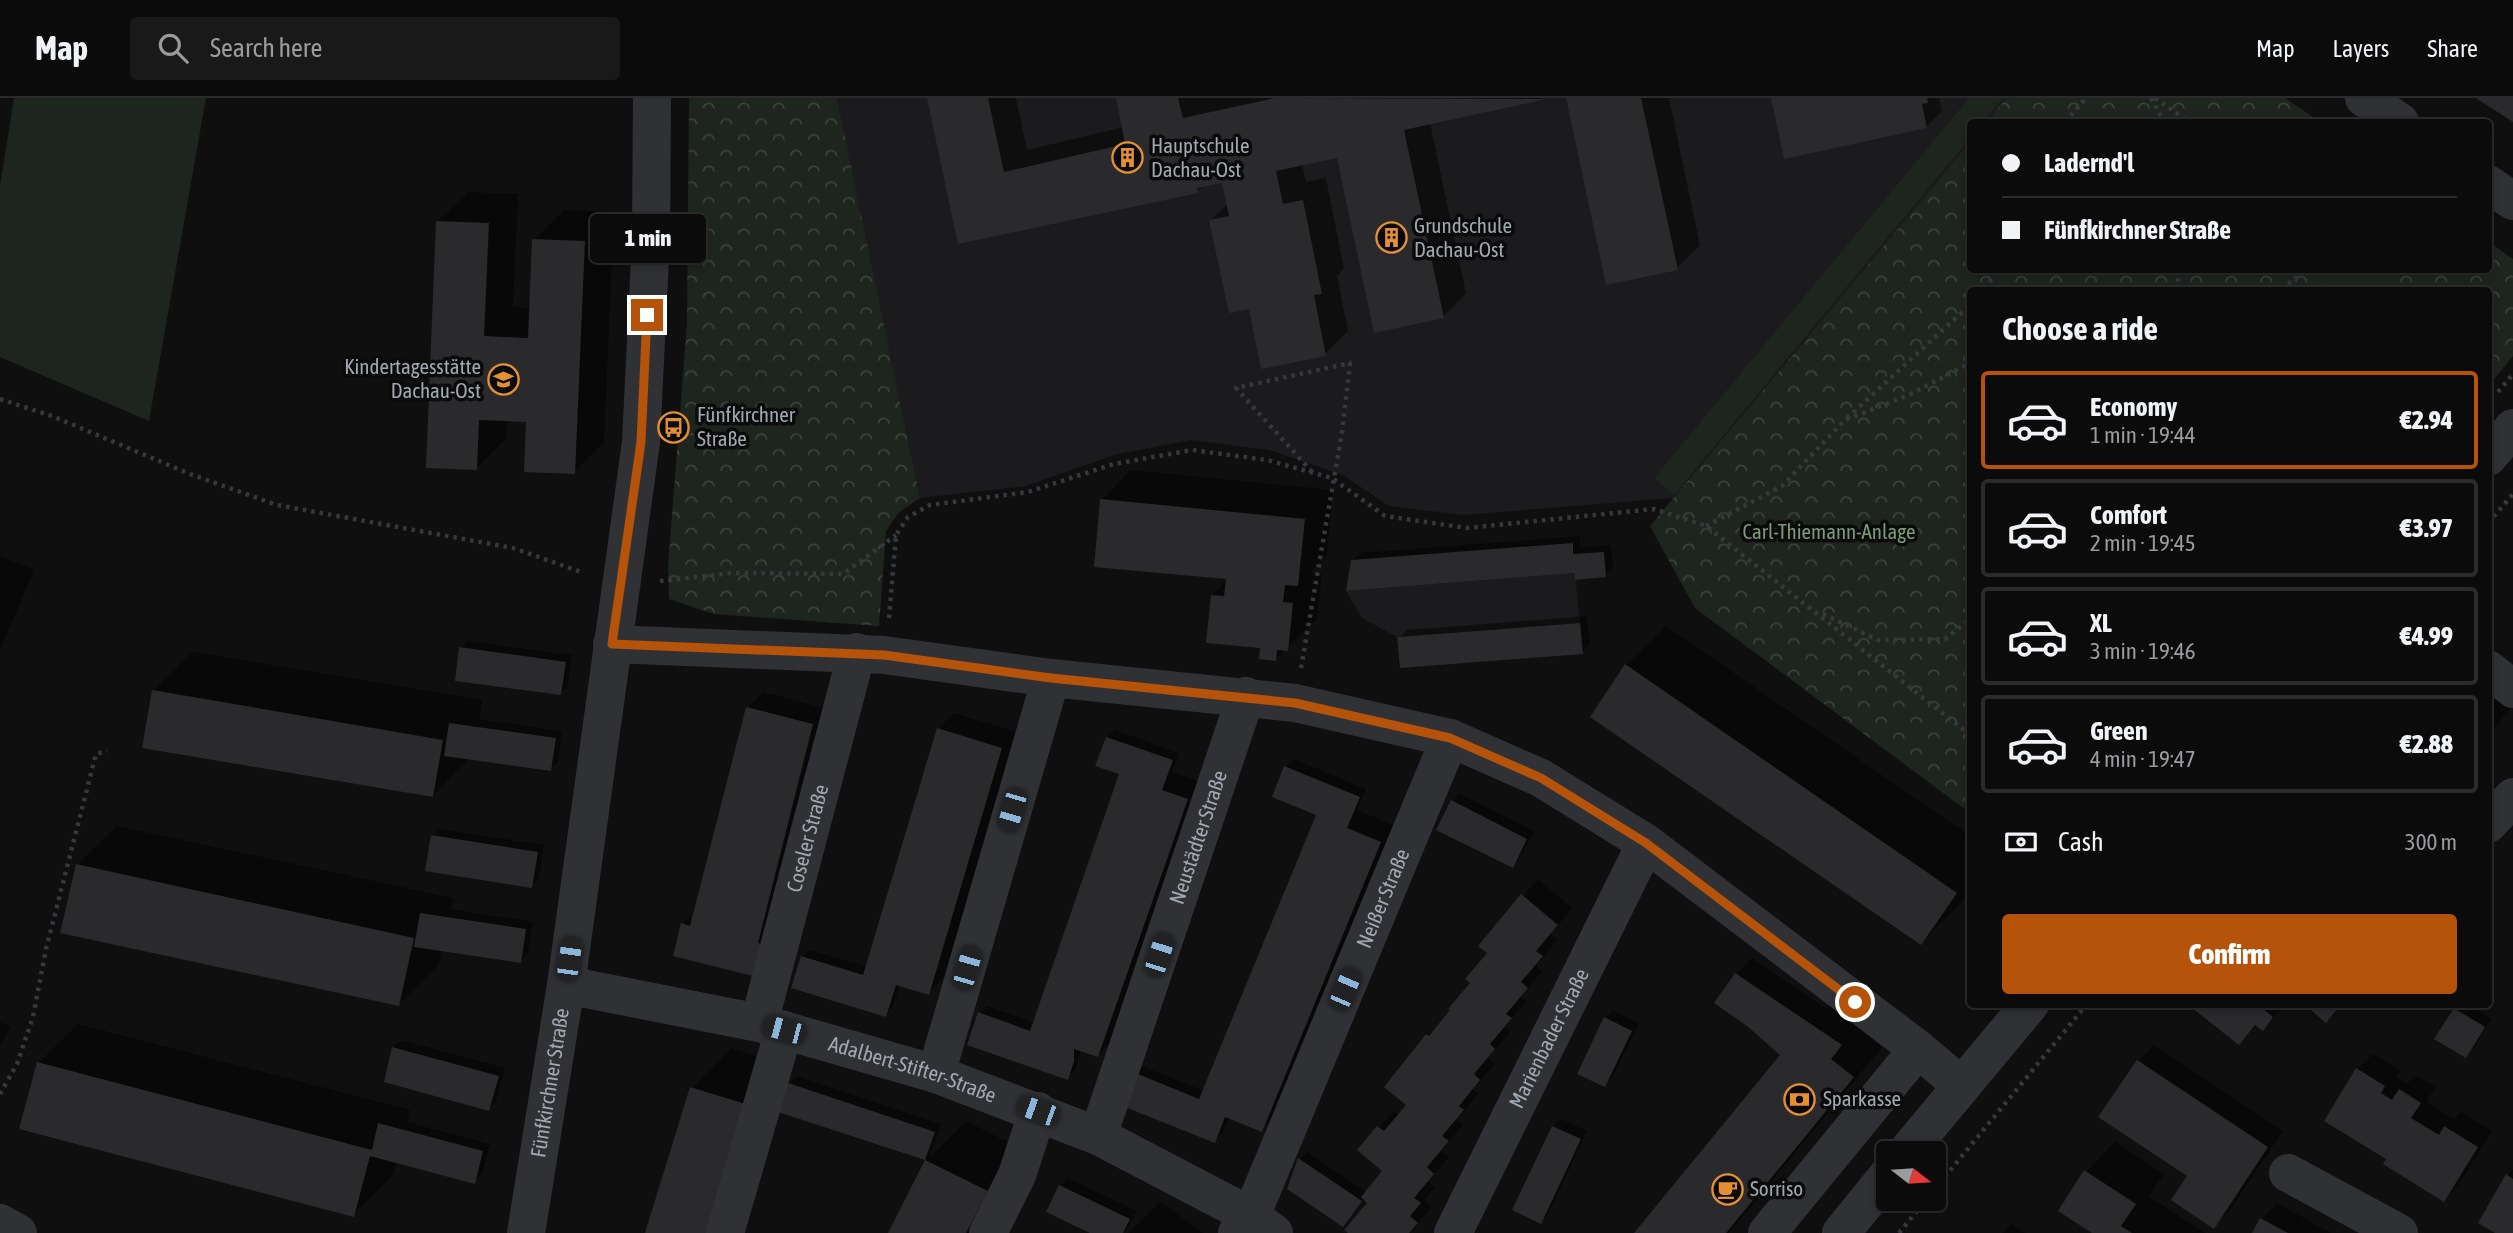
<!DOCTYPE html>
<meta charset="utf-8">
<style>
:root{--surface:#0b0b0c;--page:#19191a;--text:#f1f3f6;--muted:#9a9b9d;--line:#2b2b2d;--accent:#b45309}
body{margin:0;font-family:"Asap Condensed",sans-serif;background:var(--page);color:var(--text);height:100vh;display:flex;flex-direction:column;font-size:26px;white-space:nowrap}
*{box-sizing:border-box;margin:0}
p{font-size:23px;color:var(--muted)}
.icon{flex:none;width:38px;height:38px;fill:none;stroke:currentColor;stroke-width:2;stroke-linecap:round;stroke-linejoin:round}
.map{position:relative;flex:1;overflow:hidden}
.panel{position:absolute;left:1967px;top:189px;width:525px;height:721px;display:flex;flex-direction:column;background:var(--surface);border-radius:7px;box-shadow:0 4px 10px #0003,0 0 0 2px var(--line)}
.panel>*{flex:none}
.banner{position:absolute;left:1967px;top:21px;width:525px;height:154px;border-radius:7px;box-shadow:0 4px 10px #0003,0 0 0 2px var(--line);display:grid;align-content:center;height:154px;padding:0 35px;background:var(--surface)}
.needle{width:46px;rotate:107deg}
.tools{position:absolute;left:1876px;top:1043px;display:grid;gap:14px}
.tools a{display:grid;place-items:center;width:70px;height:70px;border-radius:7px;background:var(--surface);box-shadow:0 4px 10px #0003,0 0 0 2px var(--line);font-size:35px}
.end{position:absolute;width:32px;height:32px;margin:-16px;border:9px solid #b45309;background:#fff;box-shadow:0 0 0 4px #fff}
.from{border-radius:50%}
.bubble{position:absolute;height:49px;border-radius:7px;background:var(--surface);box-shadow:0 4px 10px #0003,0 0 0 2px var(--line);font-size:23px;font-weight:800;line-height:49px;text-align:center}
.car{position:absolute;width:21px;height:42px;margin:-21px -10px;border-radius:9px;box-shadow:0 0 5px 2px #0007;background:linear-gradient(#222 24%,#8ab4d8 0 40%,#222 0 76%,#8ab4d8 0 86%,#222 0)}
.banner b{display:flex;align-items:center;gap:24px;height:66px;font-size:26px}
.banner b+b{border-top:2px solid var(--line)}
.banner i{width:18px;height:18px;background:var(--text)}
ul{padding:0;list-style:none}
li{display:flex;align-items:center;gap:21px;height:98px;margin:0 14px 10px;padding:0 21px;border:4px solid var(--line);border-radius:7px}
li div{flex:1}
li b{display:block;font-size:26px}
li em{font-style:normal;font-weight:800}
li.selected{border-color:var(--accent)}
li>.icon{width:63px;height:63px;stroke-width:1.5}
h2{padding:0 35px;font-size:32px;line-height:84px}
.pay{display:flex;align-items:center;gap:18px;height:77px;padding:0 35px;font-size:26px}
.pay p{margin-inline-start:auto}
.cta{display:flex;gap:14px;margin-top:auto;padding:14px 35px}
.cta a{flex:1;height:80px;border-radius:7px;background:var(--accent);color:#fff;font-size:28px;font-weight:800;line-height:80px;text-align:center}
header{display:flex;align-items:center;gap:42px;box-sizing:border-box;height:98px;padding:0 35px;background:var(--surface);border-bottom:2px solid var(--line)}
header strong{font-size:33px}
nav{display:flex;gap:38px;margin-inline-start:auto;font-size:24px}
.search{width:490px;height:63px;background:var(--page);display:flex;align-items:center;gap:18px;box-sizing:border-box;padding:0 24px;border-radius:7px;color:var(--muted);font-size:26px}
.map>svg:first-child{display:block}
.built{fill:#1b1b1d}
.park{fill:url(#park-crowns)}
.pitch{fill:#1e241e}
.shadow{fill:#0007}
.building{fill:#2a2a2c}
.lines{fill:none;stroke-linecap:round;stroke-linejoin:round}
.path{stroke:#36383c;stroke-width:4.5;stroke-dasharray:3.5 5;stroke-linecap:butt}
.minor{stroke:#303135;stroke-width:38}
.route{stroke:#b45309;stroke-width:9}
.labels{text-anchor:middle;stroke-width:7;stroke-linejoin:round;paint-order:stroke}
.poi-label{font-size:21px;fill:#a1a8b0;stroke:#0a0a0b;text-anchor:start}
.park-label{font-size:21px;fill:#7b9a79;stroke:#0a0a0b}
.street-label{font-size:21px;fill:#a1a8b0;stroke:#0a0a0b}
</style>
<header>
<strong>Map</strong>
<div class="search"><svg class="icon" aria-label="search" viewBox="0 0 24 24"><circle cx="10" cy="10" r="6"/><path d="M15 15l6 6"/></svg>Search here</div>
<nav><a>Map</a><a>Layers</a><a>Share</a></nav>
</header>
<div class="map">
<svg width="2513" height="1135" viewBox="0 0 2513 1135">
<defs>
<pattern id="park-crowns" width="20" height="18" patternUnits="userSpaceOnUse" patternTransform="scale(1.75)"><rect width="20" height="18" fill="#1e241e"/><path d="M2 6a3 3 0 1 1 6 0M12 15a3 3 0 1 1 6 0" fill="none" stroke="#3c413c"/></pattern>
</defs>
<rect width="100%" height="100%" fill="#0f0f10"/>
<!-- built -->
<g class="built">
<polygon points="837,0 2007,0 1986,24 1970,24 1970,44 1673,400 1463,417 1389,408 1343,377 1269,352 1192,342 1117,356 1026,388 920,400"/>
<polygon points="1575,475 1580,525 1397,539 1362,520 1346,493"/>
</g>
<!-- park -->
<g class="park">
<polygon points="689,0 837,0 920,400 899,414 886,433 879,528 714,516 669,501 668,468 687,225"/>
<polygon points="2007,0 2285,0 2320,24 1986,24"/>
<polygon points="1970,44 1970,172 2488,172 2489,144 2513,161 2513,258 2489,287 2488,192 1970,192 1970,715 1695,510 1650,428"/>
</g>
<!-- pitch -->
<g class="pitch">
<polygon points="14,0 206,0 149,323 0,259 0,88"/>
<polygon points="1969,0 2003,0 1983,24 1970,24 1970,40 1674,397 1654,380"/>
<polygon points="2330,172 2376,172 2401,192 2312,192"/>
</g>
<!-- shadow -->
<g class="shadow">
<polygon points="929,0 1016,0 1027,52 1124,29 1118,0 1544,0 1430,25 1466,195 1443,219 1339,58 1302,66 1306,84 1326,80 1344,171 1337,178 1348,233 1325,256 1250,209 1211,122 1228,106 1223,83 1204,87 1197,93 959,144"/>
<polygon points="1568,0 1669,0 1700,147 1677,170"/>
<polygon points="1773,0 1939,0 1942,13 1926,29"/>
<polygon points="468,94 518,96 513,209 531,210 534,142 564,112 614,114 604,344 574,374 528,323 507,322 506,341 477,370 438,123"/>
<polygon points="1131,372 1333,392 1327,457 1312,472 1312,475 1322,476 1317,521 1275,561 1212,498 1228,480 1102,402"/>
<polygon points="1580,438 1580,450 1611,447 1613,470 1605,477 1576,473 1352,463 1360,455"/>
<polygon points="0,458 34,472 0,552"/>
<polygon points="1587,518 1590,546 1582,554 1399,540 1407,532"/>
<polygon points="1666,528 1970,738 1970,791 1960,806 1921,845 1626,567"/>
<polygon points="468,543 572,557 568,588 560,596 461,550"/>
<polygon points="193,554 482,602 479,621 562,633 558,664 550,671 469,660 433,697 153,593"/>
<polygon points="2488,582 2513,607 2488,637"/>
<polygon points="763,594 828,611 764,870 682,826 690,819 694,820 747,610"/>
<polygon points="954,615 1017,634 944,879 928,895 900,886 893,909 886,917 802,859 810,852 868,869 938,631"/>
<polygon points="1115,632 1179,655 1172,674 1203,685 1114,941 1098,957 1081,951 1075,972 1067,980 980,915 987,908 1035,925 1122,676 1107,640"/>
<polygon points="1294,661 1366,691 1357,712 1396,728 1277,1016 1261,1032 1229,1019 1222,1036 1214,1043 1135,975 1142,968 1204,993 1318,716 1274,698 1286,669"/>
<polygon points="1460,696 1534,733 1520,761 1513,768 1452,703"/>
<polygon points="117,728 453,800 451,811 533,824 528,856 520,864 442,852 438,867 399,906 77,767"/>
<polygon points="440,731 544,747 539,781 531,788 432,738"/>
<polygon points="1538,781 1572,810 1551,836 1557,842 1536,868 1542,873 1520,899 1526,903 1505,929 1510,934 1488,960 1495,966 1473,991 1478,996 1457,1022 1463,1027 1441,1053 1449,1059 1428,1083 1435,1089 1424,1102 1432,1108 1410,1135 1350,1135 1369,1104 1364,1100 1350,1119 1300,1061 1307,1054 1367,1094 1385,1073 1359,1052 1394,1013 1399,1017 1408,1007 1427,938 1443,922 1472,885 1489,855 1480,848"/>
<polygon points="1752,860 1826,910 1830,906 1882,949 1729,1135 1636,1135 1788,951 1717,905 1736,876"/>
<polygon points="2190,906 2287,906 2262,931 2257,927 2239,945"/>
<polygon points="2459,906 2468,906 2491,921 2473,951 2465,958 2455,911"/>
<polygon points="1613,913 1639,925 1612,980 1605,987 1605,920"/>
<polygon points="0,924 10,929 0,948"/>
<polygon points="78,926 410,1012 407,1024 490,1046 482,1076 474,1084 397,1063 393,1077 353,1117 38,965"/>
<polygon points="401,942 505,970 496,1003 489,1011 386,983 394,949"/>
<polygon points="2154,947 2283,1033 2229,1113 2214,1129 2138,963"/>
<polygon points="731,950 787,967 647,1135 692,990"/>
<polygon points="2373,956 2400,972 2396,979 2407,986 2416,977 2435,989 2426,1004 2454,1021 2461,1014 2492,1033 2459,1086 2444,1101 2388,1061 2358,971"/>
<polygon points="797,978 941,1026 929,1060 966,1023 1026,1053 985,1135 890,1135 927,1061 781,1012 789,986"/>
<polygon points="1561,1021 1587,1033 1548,1116 1540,1124 1514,1111 1553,1029"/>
<polygon points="2115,1044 2164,1076 2149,1098 2205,1135 2095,1135 2086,1074"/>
<polygon points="2513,1071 2513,1135 2499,1135 2507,1077"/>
<polygon points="1068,1080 1137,1113 1129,1128 1122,1135 1094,1135 1060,1088"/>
<polygon points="1160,1104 1204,1135 1129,1135"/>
<polygon points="2277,1105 2331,1135 2254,1135 2262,1121"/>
<polygon points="2012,1126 2025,1135 2003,1135"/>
</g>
<!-- building -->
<g class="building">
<polygon points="927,0 988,0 1004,74 1125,46 1116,0 1178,0 1183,20 1275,0 1547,1 1404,32 1444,220 1374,235 1337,60 1276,73 1283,106 1303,102 1322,196 1314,197 1326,258 1261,271 1249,211 1229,215 1209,122 1229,118 1222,85 1197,90 1198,95 958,146"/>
<polygon points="1566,0 1641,0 1678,172 1606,187"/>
<polygon points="1771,0 1927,0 1928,5 1922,6 1927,30 1784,61"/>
<polygon points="2476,0 2513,0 2513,24"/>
<polygon points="436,123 489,125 484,238 528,240 532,141 585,143 575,376 524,374 526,324 479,322 477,372 426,370"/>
<polygon points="1100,401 1305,421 1298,488 1285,487 1283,504 1293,505 1288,553 1277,552 1276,563 1259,561 1260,550 1206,545 1211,497 1224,498 1226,481 1094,469"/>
<polygon points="1573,445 1573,456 1604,454 1606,479 1575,482 1575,475 1346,493 1351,462"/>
<polygon points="1580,525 1583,556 1400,570 1397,539"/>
<polygon points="459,549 566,564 561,597 455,583"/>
<polygon points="1625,566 1957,795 1921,847 1590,619"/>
<polygon points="152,592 443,642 433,699 142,650"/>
<polygon points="746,609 813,626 758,845 766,847 757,879 673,858 681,825 690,828"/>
<polygon points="449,625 556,640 551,673 444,658"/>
<polygon points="937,630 1002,650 929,897 896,887 886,919 791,890 801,858 863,877"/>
<polygon points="1106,639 1173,662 1162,692 1188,701 1098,959 1074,951 1074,963 1068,982 967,947 978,914 1030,933 1119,676 1095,668"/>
<polygon points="1284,668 1360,699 1347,730 1381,744 1262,1034 1225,1019 1215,1045 1120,1007 1133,974 1199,1001 1316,717 1272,699"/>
<polygon points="1451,702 1527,741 1513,770 1436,732"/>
<polygon points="431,737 538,754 532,790 425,773"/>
<polygon points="76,766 414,840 399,908 60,835"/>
<polygon points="1521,796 1558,827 1536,853 1543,858 1521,884 1528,890 1506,916 1512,920 1490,946 1495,951 1474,976 1480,982 1459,1008 1464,1012 1442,1038 1449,1043 1427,1069 1434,1076 1414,1100 1421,1105 1410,1118 1418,1125 1409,1135 1348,1135 1344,1132 1367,1105 1361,1099 1382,1073 1357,1052 1377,1028 1384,1033 1406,1007 1384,989 1426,936 1429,938 1450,912 1448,911 1470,885 1465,881 1487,855 1478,848"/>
<polygon points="420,815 526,831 521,865 414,849"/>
<polygon points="1735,875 1842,947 1831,961 1854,979 1726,1135 1634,1135 1780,957 1747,928 1714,905"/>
<polygon points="2187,906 2265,906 2262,910 2273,919 2263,933 2255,927 2239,947"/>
<polygon points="2304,906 2341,906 2326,925"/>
<polygon points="2454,910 2485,929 2466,960 2434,941"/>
<polygon points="1604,919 1632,933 1605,989 1577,976"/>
<polygon points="392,949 499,978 489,1013 384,984"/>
<polygon points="2137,962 2268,1049 2214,1131 2171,1102 2187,1078 2098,1019"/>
<polygon points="37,964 372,1052 378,1025 483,1053 475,1086 370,1058 354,1119 19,1031"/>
<polygon points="2356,970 2385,988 2381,995 2392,1002 2399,991 2421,1005 2411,1020 2439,1037 2444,1028 2478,1049 2444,1104 2383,1066 2386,1061 2324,1023"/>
<polygon points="788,985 935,1034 925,1062 778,1014"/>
<polygon points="690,989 749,1007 709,1135 645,1135"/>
<polygon points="1552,1028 1581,1041 1541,1126 1512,1112"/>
<polygon points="1298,1060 1362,1103 1343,1129 1287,1091"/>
<polygon points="925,1062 988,1093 966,1135 888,1135"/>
<polygon points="2084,1072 2136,1106 2121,1128 2132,1135 2092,1135 2058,1113"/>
<polygon points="2506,1076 2513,1081 2513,1135 2495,1135 2478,1125"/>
<polygon points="1059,1087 1130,1121 1123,1135 1090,1135 1046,1114"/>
<polygon points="2260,1120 2288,1135 2252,1135"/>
</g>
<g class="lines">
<!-- path -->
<g class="path">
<polyline points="2151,0 2164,24"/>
<polyline points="2155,0 2189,24"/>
<polyline points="2065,24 2086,0"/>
<polyline points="1987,192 1994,172"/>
<polyline points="2177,192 2179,172"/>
<polyline points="2282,192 2303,172"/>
<polyline points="2498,294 2513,276"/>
<polyline points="0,301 52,318 190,376 277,407 513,450 584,475"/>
<polyline points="1847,320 1970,207"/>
<polyline points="2488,425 2513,396"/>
<polyline points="1706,428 1782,388 1845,322 1909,297 1970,265"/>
<polyline points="660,483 732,475 843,476 896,437"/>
<polyline points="1823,516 1878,542 1945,541 1970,521"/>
<polyline points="889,520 896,437 908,419 930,407 1028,394 1114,366 1192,352 1267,362 1332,380 1385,418 1467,430 1654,411 1706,428 1970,637"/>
<polyline points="1301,570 1342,334 1350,265 1236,290 1313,375"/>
<polyline points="0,996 17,966 33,919 46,851 96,656 107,653"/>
<polyline points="1934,1092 2087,906"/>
<polyline points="1899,1135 1927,1101"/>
</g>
<!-- minor -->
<g class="minor">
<polyline points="2364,0 2400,24"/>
<polyline points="2488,86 2513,103"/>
<polyline points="2488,359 2513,330"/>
<polyline points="612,546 884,557 1051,580 1295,605 1450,640 1541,680 1646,745 1918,951 1962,988"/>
<polyline points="2488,571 2513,591"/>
<polyline points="2488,726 2513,699"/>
<path id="s1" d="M566,887L759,925L936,976L1098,1038L1251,1118L1274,1135"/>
<path id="s2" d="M759,925L857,554"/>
<polyline points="936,976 1051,580"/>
<path id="s3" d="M1098,1038L1246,598"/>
<polyline points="1906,1055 2030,906"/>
<polyline points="2288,1075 2399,1135"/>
<polyline points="0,1125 18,1135"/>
<path id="s4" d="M526,1135L566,887L641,344L651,140L652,0"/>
<polyline points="725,1135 784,932"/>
<polyline points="988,1135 1017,1077 1038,1013"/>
<path id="s5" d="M1237,1135L1251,1118L1450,640"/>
<path id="s6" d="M1453,1135L1646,745"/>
<polyline points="1767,1135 1918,951"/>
<polyline points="1841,1135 1888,1077"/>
</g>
</g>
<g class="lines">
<!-- route -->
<polyline class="route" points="647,217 641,344 612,546 884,557 1051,580 1295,605 1450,640 1541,680 1646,745 1855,904"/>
</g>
<!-- icons -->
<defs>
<symbol id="building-ring" viewBox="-11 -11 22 22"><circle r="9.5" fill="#0a0a0b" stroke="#e38f34" stroke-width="1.5"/><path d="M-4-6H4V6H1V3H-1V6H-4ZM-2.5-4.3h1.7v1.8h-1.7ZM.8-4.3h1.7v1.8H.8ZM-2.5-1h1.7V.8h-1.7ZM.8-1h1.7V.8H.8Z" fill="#e38f34"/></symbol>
<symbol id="school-ring" viewBox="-11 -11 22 22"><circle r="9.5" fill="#0a0a0b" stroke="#e38f34" stroke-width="1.5"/><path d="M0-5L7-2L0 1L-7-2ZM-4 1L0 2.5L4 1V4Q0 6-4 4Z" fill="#e38f34"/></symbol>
<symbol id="bus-ring" viewBox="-11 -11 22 22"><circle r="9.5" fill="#0a0a0b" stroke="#e38f34" stroke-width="1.5"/><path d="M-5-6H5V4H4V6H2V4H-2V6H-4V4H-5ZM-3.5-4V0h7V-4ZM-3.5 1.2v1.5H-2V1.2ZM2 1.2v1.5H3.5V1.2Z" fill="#e38f34"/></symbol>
<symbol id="bank-ring" viewBox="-11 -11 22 22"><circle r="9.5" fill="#0a0a0b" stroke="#e38f34" stroke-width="1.5"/><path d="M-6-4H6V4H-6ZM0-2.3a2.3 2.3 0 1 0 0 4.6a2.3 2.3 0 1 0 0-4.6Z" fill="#e38f34"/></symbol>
<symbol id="cafe-ring" viewBox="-11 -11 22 22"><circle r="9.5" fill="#0a0a0b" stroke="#e38f34" stroke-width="1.5"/><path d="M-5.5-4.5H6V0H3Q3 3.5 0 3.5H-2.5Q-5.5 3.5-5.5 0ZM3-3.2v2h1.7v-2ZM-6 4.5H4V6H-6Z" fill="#e38f34"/></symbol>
</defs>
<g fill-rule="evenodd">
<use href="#building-ring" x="1110" y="42" width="35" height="35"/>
<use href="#building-ring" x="1374" y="122" width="35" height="35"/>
<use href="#school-ring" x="486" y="264" width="35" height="35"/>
<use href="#bus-ring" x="656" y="312" width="35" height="35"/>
<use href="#bank-ring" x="1782" y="984" width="35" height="35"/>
<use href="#cafe-ring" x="1710" y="1074" width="35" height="35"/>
</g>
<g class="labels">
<!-- poi labels -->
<g class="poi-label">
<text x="1151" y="55">Hauptschule<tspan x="1151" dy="24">Dachau-Ost</tspan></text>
<text x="1414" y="135">Grundschule<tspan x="1414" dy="24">Dachau-Ost</tspan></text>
<text x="481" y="276" text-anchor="end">Kindertagesstätte<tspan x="481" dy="24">Dachau-Ost</tspan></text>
<text x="697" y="324">Fünfkirchner<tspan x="697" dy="24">Straße</tspan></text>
<text x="1823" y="1008">Sparkasse</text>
<text x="1750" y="1098">Sorriso</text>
</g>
<!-- park labels -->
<g class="park-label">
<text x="1829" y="441">Carl-Thiemann-Anlage</text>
</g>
<!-- street labels -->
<g class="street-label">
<text dy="7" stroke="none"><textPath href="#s3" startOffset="315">Neustädter Straße</textPath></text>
<text dy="7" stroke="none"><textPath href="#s2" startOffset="191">Coseler Straße</textPath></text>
<text dy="7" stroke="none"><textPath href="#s5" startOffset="366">Neißer Straße</textPath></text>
<text dy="7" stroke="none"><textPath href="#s6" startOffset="217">Marienbader Straße</textPath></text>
<text dy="7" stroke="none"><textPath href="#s1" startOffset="357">Adalbert-Stifter-Straße</textPath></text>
<text dy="7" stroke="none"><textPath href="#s4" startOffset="152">Fünfkirchner Straße</textPath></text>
</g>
</g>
</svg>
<div class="tools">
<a><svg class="needle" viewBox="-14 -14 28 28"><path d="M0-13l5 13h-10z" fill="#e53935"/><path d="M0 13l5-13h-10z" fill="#9a9b9d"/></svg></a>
</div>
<i class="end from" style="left:1855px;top:904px"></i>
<i class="end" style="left:647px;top:217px"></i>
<div class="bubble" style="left:590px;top:116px;width:116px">1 min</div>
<i class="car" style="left:1012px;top:712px;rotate:196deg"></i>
<i class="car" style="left:1159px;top:857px;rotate:18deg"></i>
<i class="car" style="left:569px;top:861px;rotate:8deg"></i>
<i class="car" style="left:967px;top:870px;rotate:16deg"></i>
<i class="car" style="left:1345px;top:891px;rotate:23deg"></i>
<i class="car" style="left:784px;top:932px;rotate:285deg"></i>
<i class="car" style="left:1038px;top:1013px;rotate:290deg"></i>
<div class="banner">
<b><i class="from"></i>Ladernd'l</b>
<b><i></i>Fünfkirchner Straße</b>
</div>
<section class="panel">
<h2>Choose a ride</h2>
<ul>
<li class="selected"><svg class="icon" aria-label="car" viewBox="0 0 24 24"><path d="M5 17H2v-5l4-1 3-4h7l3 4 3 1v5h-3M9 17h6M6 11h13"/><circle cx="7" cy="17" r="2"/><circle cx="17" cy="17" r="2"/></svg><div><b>Economy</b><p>1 min · 19:44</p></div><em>€2.94</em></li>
<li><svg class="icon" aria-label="car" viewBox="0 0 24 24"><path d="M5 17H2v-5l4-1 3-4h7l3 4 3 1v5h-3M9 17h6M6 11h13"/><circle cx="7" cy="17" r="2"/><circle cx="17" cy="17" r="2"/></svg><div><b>Comfort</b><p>2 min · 19:45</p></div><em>€3.97</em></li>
<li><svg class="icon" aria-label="car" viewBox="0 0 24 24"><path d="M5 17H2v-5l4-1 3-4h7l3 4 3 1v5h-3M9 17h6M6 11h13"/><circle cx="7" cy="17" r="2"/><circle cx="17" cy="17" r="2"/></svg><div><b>XL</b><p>3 min · 19:46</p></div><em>€4.99</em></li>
<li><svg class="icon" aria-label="car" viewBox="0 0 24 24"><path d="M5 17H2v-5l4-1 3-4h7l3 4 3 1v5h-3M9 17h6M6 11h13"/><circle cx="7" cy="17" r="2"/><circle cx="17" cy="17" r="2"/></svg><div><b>Green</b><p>4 min · 19:47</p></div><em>€2.88</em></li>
</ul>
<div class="pay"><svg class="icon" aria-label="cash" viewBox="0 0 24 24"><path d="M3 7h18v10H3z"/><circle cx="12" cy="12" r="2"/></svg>Cash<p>300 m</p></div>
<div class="cta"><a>Confirm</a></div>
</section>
</div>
